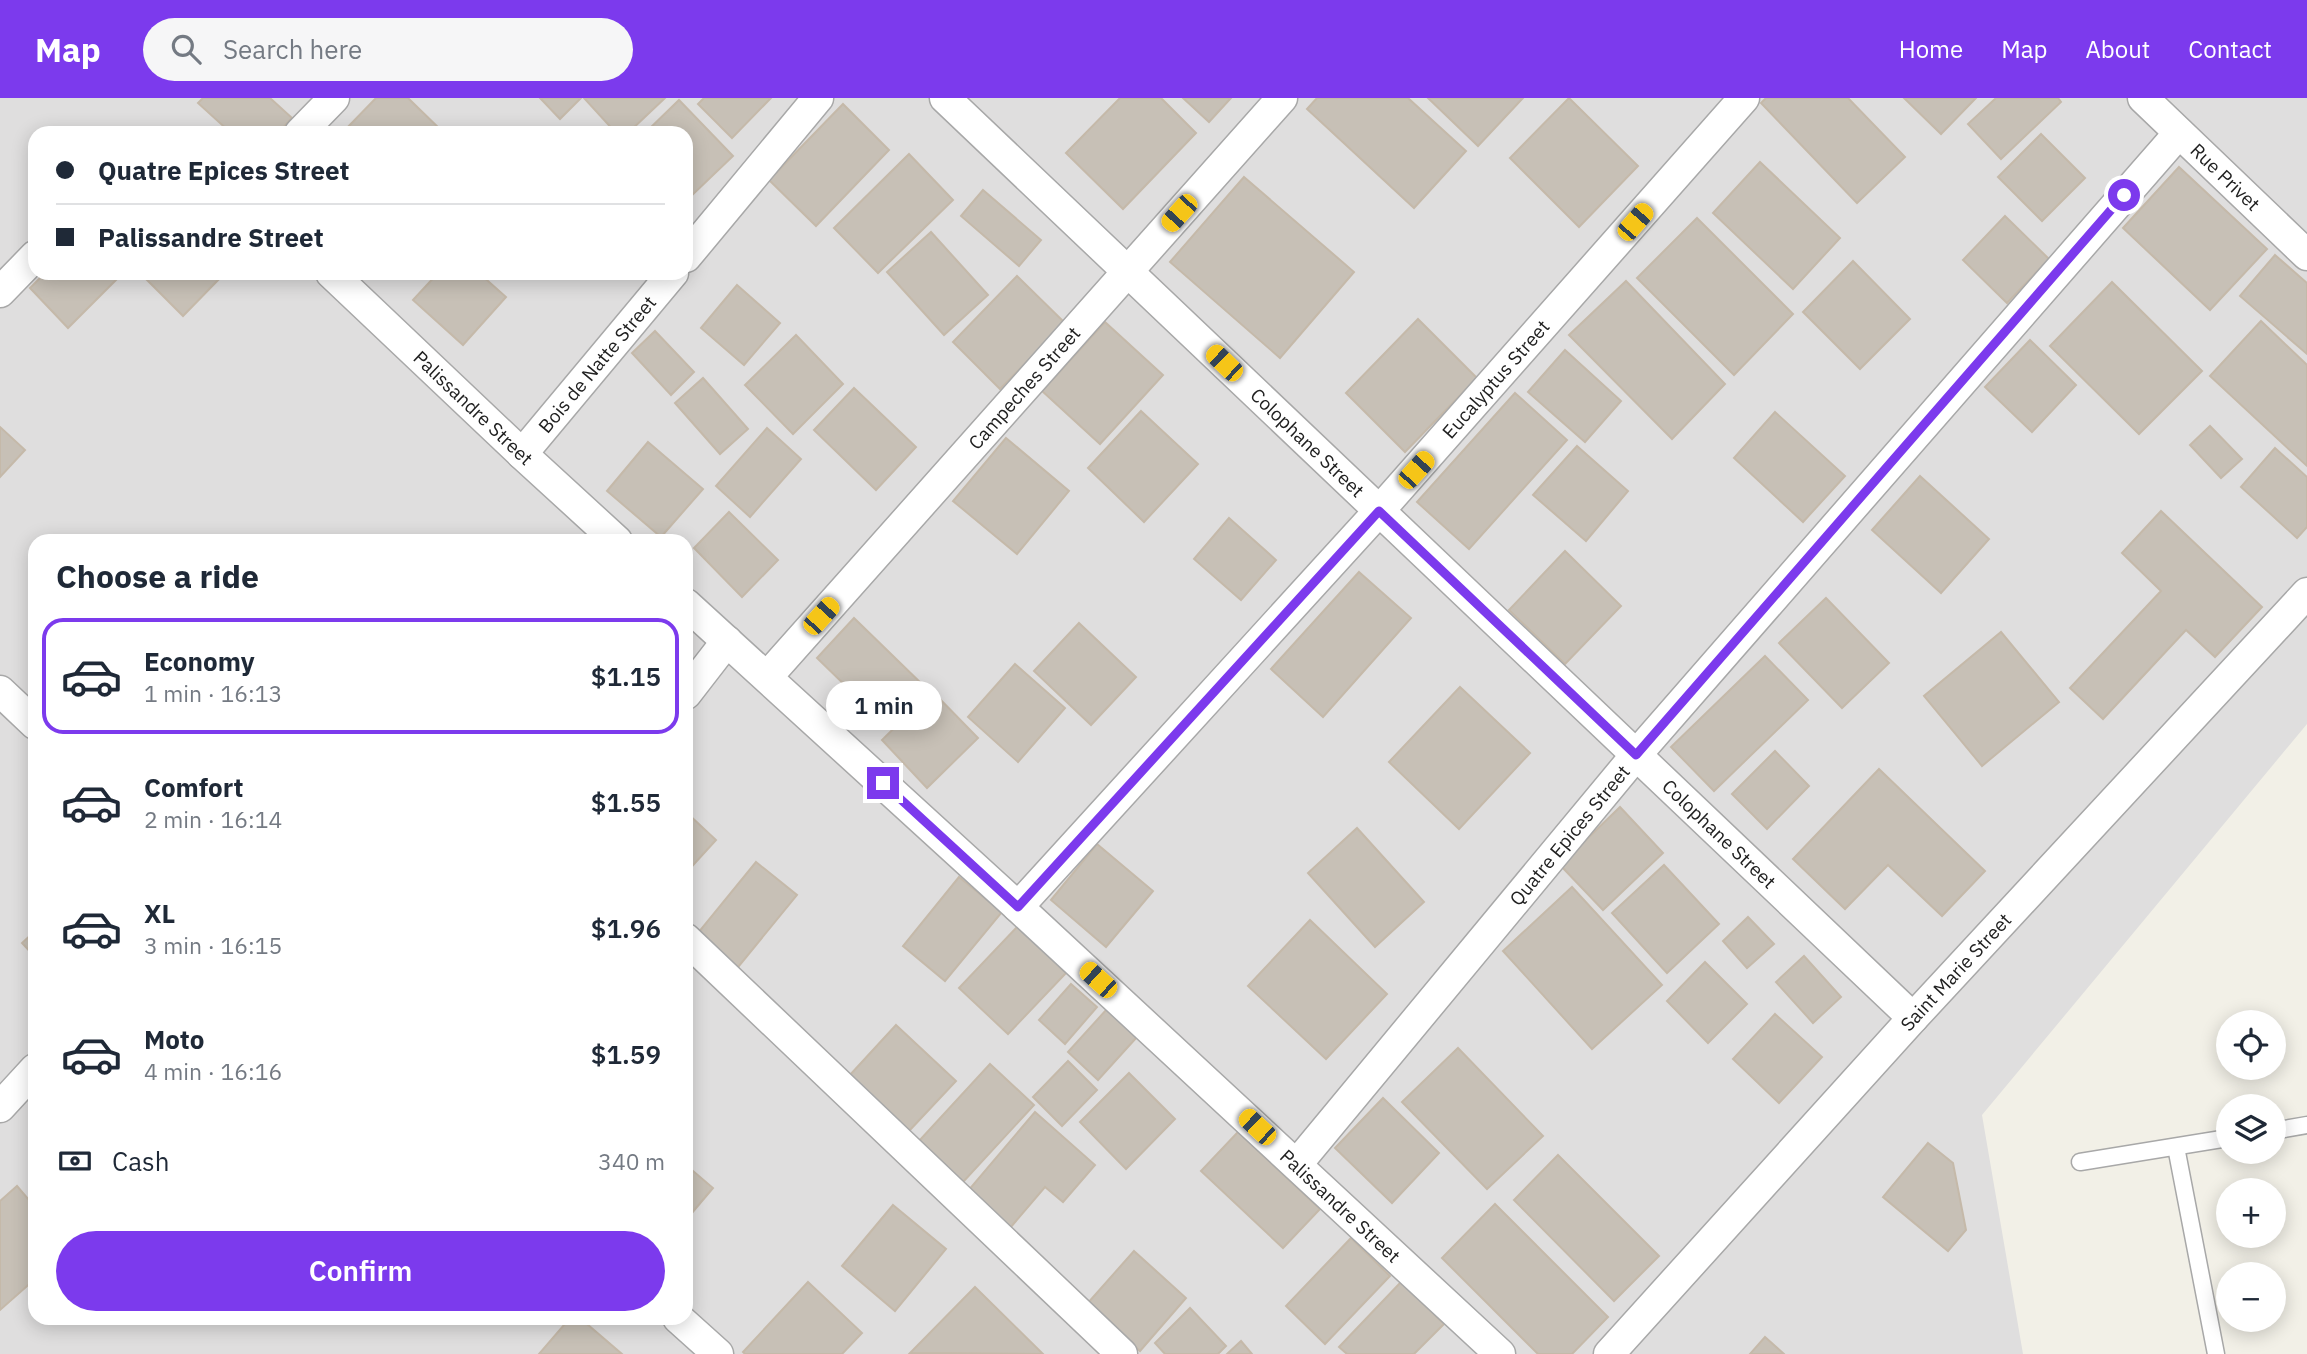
<!DOCTYPE html>
<meta charset="utf-8">
<style>
:root{--surface:#fff;--page:#f6f6f7;--text:#1f2937;--muted:#747a83;--line:#e0e1e3;--accent:#7c3aed}
body{margin:0;font-family:"IBM Plex Sans",sans-serif;background:var(--page);color:var(--text);height:100vh;display:flex;flex-direction:column;font-size:26px;white-space:nowrap}
*{box-sizing:border-box;margin:0}
p{font-size:23px;color:var(--muted)}
.icon{flex:none;width:38px;height:38px;fill:none;stroke:currentColor;stroke-width:2;stroke-linecap:round;stroke-linejoin:round}
.map{position:relative;flex:1;overflow:hidden}
.panel{position:absolute;left:28px;top:436px;width:665px;height:791px;display:flex;flex-direction:column;background:var(--surface);border-radius:21px;box-shadow:0 4px 18px #0003}
.panel>*{flex:none}
.banner{position:absolute;left:28px;top:28px;width:665px;height:154px;border-radius:21px;box-shadow:0 4px 18px #0003;display:grid;align-content:center;height:154px;padding:0 28px;background:var(--surface)}
.controls{position:absolute;left:2216px;top:912px;display:grid;gap:14px}
.controls a{display:grid;place-items:center;width:70px;height:70px;border-radius:50%;background:var(--surface);box-shadow:0 4px 18px #0003;font-size:35px}
.end{position:absolute;width:32px;height:32px;margin:-16px;border:9px solid #7c3aed;background:#fff;box-shadow:0 0 0 4px #fff}
.from{border-radius:50%}
.bubble{position:absolute;height:49px;border-radius:24px;background:var(--surface);box-shadow:0 4px 18px #0003;font-size:23px;font-weight:600;line-height:49px;text-align:center}
.car{position:absolute;width:21px;height:42px;margin:-21px -10px;border-radius:9px;box-shadow:0 0 5px 2px #0007;background:linear-gradient(#f5c518 24%,#345 0 40%,#f5c518 0 76%,#345 0 86%,#f5c518 0)}
.banner b{display:flex;align-items:center;gap:24px;height:66px;font-size:26px}
.banner b+b{border-top:2px solid var(--line)}
.banner i{width:18px;height:18px;background:var(--text)}
ul{padding:0;list-style:none}
li{display:flex;align-items:center;gap:21px;height:116px;margin:0 14px 10px;padding:0 14px;border:4px solid transparent;border-radius:21px}
li div{flex:1}
li b{display:block;font-size:26px}
li em{font-style:normal;font-weight:600}
li.on{border-color:var(--accent)}
li>.icon{width:63px;height:63px;stroke-width:1.5}
h2{padding:0 28px;font-size:32px;line-height:84px}
.pay{display:flex;align-items:center;gap:18px;height:77px;padding:0 28px;font-size:26px}
.pay p{margin-inline-start:auto}
.primary-button{display:flex;gap:14px;margin-top:auto;padding:14px 28px}
.primary-button a{flex:1;height:80px;border-radius:42px;background:var(--accent);color:#fff;font-size:28px;font-weight:600;line-height:80px;text-align:center}
header{display:flex;align-items:center;gap:42px;box-sizing:border-box;height:98px;padding:0 35px;background:var(--accent);color:#fff}
header strong{font-size:33px}
nav{display:flex;gap:38px;margin-inline-start:auto;font-size:24px}
.search{width:490px;height:63px;background:var(--page);display:flex;align-items:center;gap:18px;box-sizing:border-box;padding:0 24px;border-radius:38px;color:var(--muted);font-size:26px}
.map>svg:first-child{display:block}
.residential{fill:#dfdede;fill-rule:evenodd}
.building{fill:#c7c0b6;stroke:#c5b9a9;stroke-width:2}
.lines{fill:none;stroke-linecap:round;stroke-linejoin:round}
.lane-casing{stroke:#a8a8a8;stroke-width:19}
.street-casing{stroke:#a8a8a8;stroke-width:33}
.lane{stroke:#fff;stroke-width:16}
.street{stroke:#fff;stroke-width:30}
.route{stroke:#7c3aed;stroke-width:9}
.labels{text-anchor:middle;stroke-width:6;stroke-linejoin:round;paint-order:stroke}
.street-label{font-size:19px;fill:#212121;stroke:#fff}
</style>
<header>
<strong>Map</strong>
<div class="search"><svg class="icon" aria-label="search" viewBox="0 0 24 24"><circle cx="10" cy="10" r="6"/><path d="M15 15l6 6"/></svg>Search here</div>
<nav><a>Home</a><a>Map</a><a>About</a><a>Contact</a></nav>
</header>
<div class="map">
<svg width="2307" height="1256" viewBox="0 0 2307 1256">
<rect width="100%" height="100%" fill="#f2f0e7"/>
<!-- residential -->
<path class="residential" d="M0,0H2307V626L1982,1017L2023,1256H0ZM35,35H686V175H35ZM35,443H686V1220H35Z"/>
<!-- building -->
<g class="building">
<polygon points="203,0 270,0 292,20 278,35 231,35 198,5"/>
<polygon points="376,0 408,0 444,35 342,35"/>
<polygon points="540,0 581,0 560,21"/>
<polygon points="584,0 665,0 628,35 616,35"/>
<polygon points="704,0 771,0 732,40 698,6"/>
<polygon points="1120,0 1161,0 1196,35 1123,111 1066,55"/>
<polygon points="1183,0 1231,0 1209,24"/>
<polygon points="1317,0 1408,0 1466,53 1414,110 1307,11"/>
<polygon points="1428,0 1523,0 1478,48"/>
<polygon points="1569,0 1638,68 1579,129 1510,60"/>
<polygon points="1766,0 1848,0 1905,59 1857,105 1761,5"/>
<polygon points="1904,0 1976,0 1941,36"/>
<polygon points="1996,0 2058,0 2061,4 2001,61 1968,26"/>
<polygon points="679,2 733,58 686,103 686,35 645,35"/>
<polygon points="843,6 889,52 816,128 769,82"/>
<polygon points="2041,36 2085,80 2042,123 1998,79"/>
<polygon points="909,56 953,102 878,175 834,130"/>
<polygon points="1760,64 1840,140 1793,191 1713,115"/>
<polygon points="2179,69 2267,151 2210,212 2123,130"/>
<polygon points="1244,79 1354,174 1280,260 1170,164"/>
<polygon points="983,92 1041,142 1019,168 961,118"/>
<polygon points="2005,118 2049,161 2007,205 1963,162"/>
<polygon points="1697,120 1793,216 1734,277 1637,180"/>
<polygon points="931,134 988,197 944,237 887,174"/>
<polygon points="2275,157 2307,185 2307,256 2240,198"/>
<polygon points="1853,163 1910,221 1860,271 1803,214"/>
<polygon points="45,175 123,175 68,230 30,190"/>
<polygon points="140,175 225,175 183,218"/>
<polygon points="438,175 479,175 506,199 463,247 413,202"/>
<polygon points="1017,178 1065,225 1000,291 953,244"/>
<polygon points="1626,183 1725,286 1672,341 1569,237"/>
<polygon points="2112,184 2202,273 2139,336 2050,248"/>
<polygon points="737,187 780,225 744,267 701,230"/>
<polygon points="1418,221 1477,280 1405,354 1346,295"/>
<polygon points="2261,223 2307,267 2307,368 2210,278"/>
<polygon points="1105,224 1163,277 1100,346 1042,293"/>
<polygon points="655,233 694,274 671,297 632,255"/>
<polygon points="796,237 843,286 793,336 745,287"/>
<polygon points="2030,242 2076,287 2032,334 1985,289"/>
<polygon points="1565,252 1621,303 1585,344 1528,294"/>
<polygon points="703,280 748,331 720,356 675,305"/>
<polygon points="854,290 916,349 876,392 814,332"/>
<polygon points="1515,295 1567,342 1469,451 1417,404"/>
<polygon points="1141,313 1198,366 1144,424 1088,370"/>
<polygon points="1775,314 1845,378 1803,424 1734,360"/>
<polygon points="2210,328 2242,361 2221,380 2190,347"/>
<polygon points="0,329 25,352 0,379"/>
<polygon points="767,330 801,361 750,419 716,388"/>
<polygon points="1006,340 1069,393 1017,456 953,403"/>
<polygon points="648,344 703,391 661,439 607,393"/>
<polygon points="1577,348 1628,393 1586,443 1533,397"/>
<polygon points="2275,350 2307,379 2307,429 2297,440 2241,389"/>
<polygon points="1920,378 1989,441 1941,495 1872,432"/>
<polygon points="2161,413 2262,509 2215,559 2186,532 2103,621 2070,590 2161,493 2122,455"/>
<polygon points="729,414 778,462 742,499 694,450"/>
<polygon points="1229,420 1276,462 1241,502 1194,461"/>
<polygon points="1565,453 1621,508 1565,566 1509,512"/>
<polygon points="1359,474 1411,520 1323,619 1271,571"/>
<polygon points="1826,500 1889,565 1842,610 1779,545"/>
<polygon points="854,520 925,589 887,628 817,560"/>
<polygon points="1079,525 1136,579 1091,627 1034,573"/>
<polygon points="2001,534 2059,604 1982,668 1924,598"/>
<polygon points="1765,558 1808,602 1714,693 1671,649"/>
<polygon points="1015,566 1065,610 1018,664 968,619"/>
<polygon points="1460,589 1530,655 1459,731 1389,664"/>
<polygon points="932,593 978,640 927,690 882,642"/>
<polygon points="1775,653 1809,688 1767,731 1732,696"/>
<polygon points="1879,671 1985,773 1942,818 1888,767 1845,811 1793,761"/>
<polygon points="1620,709 1663,755 1603,812 1560,767"/>
<polygon points="686,714 716,742 686,775"/>
<polygon points="1357,730 1424,804 1375,849 1308,775"/>
<polygon points="1097,746 1153,793 1106,849 1051,802"/>
<polygon points="756,764 797,797 734,874 693,841"/>
<polygon points="1664,767 1719,826 1667,875 1612,815"/>
<polygon points="959,779 1002,814 945,883 903,848"/>
<polygon points="1572,789 1662,887 1592,951 1503,853"/>
<polygon points="1748,819 1774,846 1747,870 1723,843"/>
<polygon points="1310,822 1387,896 1326,961 1248,888"/>
<polygon points="1018,828 1066,875 1008,936 959,890"/>
<polygon points="35,833 35,859 22,845"/>
<polygon points="1804,858 1841,899 1813,925 1776,884"/>
<polygon points="1705,864 1747,906 1708,945 1667,903"/>
<polygon points="1071,886 1097,909 1065,946 1039,922"/>
<polygon points="1107,911 1137,939 1098,982 1068,954"/>
<polygon points="1775,916 1822,959 1779,1005 1733,961"/>
<polygon points="896,927 956,983 909,1033 849,978"/>
<polygon points="1458,950 1543,1038 1487,1091 1402,1004"/>
<polygon points="1068,963 1097,992 1062,1028 1033,999"/>
<polygon points="990,966 1034,1007 963,1084 919,1043"/>
<polygon points="1129,975 1175,1021 1126,1071 1080,1024"/>
<polygon points="1383,1000 1439,1055 1392,1105 1335,1050"/>
<polygon points="1035,1014 1095,1067 1063,1104 1045,1089 1010,1130 968,1093"/>
<polygon points="1238,1034 1320,1111 1283,1150 1201,1073"/>
<polygon points="1928,1045 1953,1065 1966,1132 1948,1153 1883,1099"/>
<polygon points="1558,1057 1659,1158 1614,1203 1514,1102"/>
<polygon points="686,1067 713,1090 686,1122"/>
<polygon points="17,1088 35,1109 35,1181 0,1212 0,1103"/>
<polygon points="1495,1106 1608,1219 1572,1256 1538,1256 1442,1160"/>
<polygon points="893,1107 946,1151 895,1213 842,1168"/>
<polygon points="1351,1140 1390,1178 1325,1246 1286,1208"/>
<polygon points="1134,1153 1186,1200 1140,1253 1087,1206"/>
<polygon points="808,1184 862,1235 842,1256 745,1256 743,1254"/>
<polygon points="1401,1184 1444,1226 1414,1256 1347,1256 1339,1249"/>
<polygon points="975,1189 1043,1256 910,1255"/>
<polygon points="1190,1210 1226,1248 1218,1256 1165,1256 1155,1245"/>
<polygon points="570,1220 580,1220 622,1256 539,1256"/>
<polygon points="1765,1239 1784,1256 1750,1256"/>
<polygon points="1241,1243 1252,1256 1227,1256"/>
</g>
<g class="lines">
<defs>
<g id="lane">
<polyline points="2273,1033 2307,1027"/>
<polyline points="2176,1049 2216,1256"/>
<polyline points="2080,1064 2228,1040"/>
</g>
<g id="street">
<path id="s1" d="M945,0L1913,920"/>
<path id="s2" d="M2143,0L2307,157"/>
<polyline points="300,35 334,0"/>
<polyline points="686,159 818,0"/>
<path id="s3" d="M331,175L522,356L617,443"/>
<polyline points="0,194 35,158"/>
<path id="s4" d="M522,356L673,175"/>
<path id="s5" d="M686,506L1018,809L1500,1256"/>
<path id="s6" d="M767,579L1282,0"/>
<polyline points="0,593 35,626"/>
<polyline points="686,596 727,543"/>
<path id="s7" d="M1018,809L1379,413L1744,0"/>
<polyline points="686,841 1122,1256"/>
<polyline points="0,1009 35,971"/>
<path id="s8" d="M1297,1066L1636,657L2179,35"/>
<polyline points="678,1220 718,1256"/>
<path id="s9" d="M1609,1256L1913,920L2307,495"/>
</g>
</defs>
<!-- lane casing -->
<use href="#lane" class="lane-casing"/>
<!-- street casing -->
<use href="#street" class="street-casing"/>
<!-- lane -->
<use href="#lane" class="lane"/>
<!-- street -->
<use href="#street" class="street"/>
</g>
<g class="lines">
<!-- route -->
<polyline class="route" points="883,685 1018,809 1379,413 1636,657 2124,97"/>
</g>
<g class="labels">
<!-- street labels -->
<g class="street-label">
<text dy="7" stroke="none"><textPath href="#s2" startOffset="114">Rue Privet</textPath></text>
<text dy="7" stroke="none"><textPath href="#s4" startOffset="117">Bois de Natte Street</textPath></text>
<text dy="7" stroke="none"><textPath href="#s7" startOffset="712">Eucalyptus Street</textPath></text>
<text dy="7" stroke="none"><textPath href="#s6" startOffset="387">Campeches Street</textPath></text>
<text dy="7" stroke="none"><textPath href="#s3" startOffset="196">Palissandre Street</textPath></text>
<text dy="7" stroke="none"><textPath href="#s1" startOffset="500">Colophane Street</textPath></text>
<text dy="7" stroke="none"><textPath href="#s1" startOffset="1068">Colophane Street</textPath></text>
<text dy="7" stroke="none"><textPath href="#s8" startOffset="427">Quatre Epices Street</textPath></text>
<text dy="7" stroke="none"><textPath href="#s9" startOffset="516">Saint Marie Street</textPath></text>
<text dy="7" stroke="none"><textPath href="#s5" startOffset="889">Palissandre Street</textPath></text>
</g>
</g>
</svg>
<div class="controls">
<a><svg class="icon" aria-label="locate" viewBox="0 0 24 24"><circle cx="12" cy="12" r="6"/><path d="M12 2v4M12 18v4M2 12h4M18 12h4"/></svg></a>
<a><svg class="icon" aria-label="layers" viewBox="0 0 24 24"><path d="M12 4l9 5-9 5-9-5zM3 14l9 5 9-5"/></svg></a>
<a>+</a>
<a>−</a>
</div>
<i class="end from" style="left:2124px;top:97px"></i>
<i class="end" style="left:883px;top:685px"></i>
<div class="bubble" style="left:826px;top:583px;width:116px">1 min</div>
<i class="car" style="left:1179px;top:115px;rotate:222deg"></i>
<i class="car" style="left:1635px;top:124px;rotate:41deg"></i>
<i class="car" style="left:1224px;top:265px;rotate:314deg"></i>
<i class="car" style="left:1416px;top:372px;rotate:42deg"></i>
<i class="car" style="left:821px;top:518px;rotate:42deg"></i>
<i class="car" style="left:1098px;top:882px;rotate:312deg"></i>
<i class="car" style="left:1257px;top:1029px;rotate:313deg"></i>
<div class="banner">
<b><i class="from"></i>Quatre Epices Street</b>
<b><i></i>Palissandre Street</b>
</div>
<section class="panel">
<h2>Choose a ride</h2>
<ul>
<li class="on"><svg class="icon" aria-label="car" viewBox="0 0 24 24"><path d="M5 17H2v-5l4-1 3-4h7l3 4 3 1v5h-3M9 17h6M6 11h13"/><circle cx="7" cy="17" r="2"/><circle cx="17" cy="17" r="2"/></svg><div><b>Economy</b><p>1 min · 16:13</p></div><em>$1.15</em></li>
<li><svg class="icon" aria-label="car" viewBox="0 0 24 24"><path d="M5 17H2v-5l4-1 3-4h7l3 4 3 1v5h-3M9 17h6M6 11h13"/><circle cx="7" cy="17" r="2"/><circle cx="17" cy="17" r="2"/></svg><div><b>Comfort</b><p>2 min · 16:14</p></div><em>$1.55</em></li>
<li><svg class="icon" aria-label="car" viewBox="0 0 24 24"><path d="M5 17H2v-5l4-1 3-4h7l3 4 3 1v5h-3M9 17h6M6 11h13"/><circle cx="7" cy="17" r="2"/><circle cx="17" cy="17" r="2"/></svg><div><b>XL</b><p>3 min · 16:15</p></div><em>$1.96</em></li>
<li><svg class="icon" aria-label="car" viewBox="0 0 24 24"><path d="M5 17H2v-5l4-1 3-4h7l3 4 3 1v5h-3M9 17h6M6 11h13"/><circle cx="7" cy="17" r="2"/><circle cx="17" cy="17" r="2"/></svg><div><b>Moto</b><p>4 min · 16:16</p></div><em>$1.59</em></li>
</ul>
<div class="pay"><svg class="icon" aria-label="cash" viewBox="0 0 24 24"><path d="M3 7h18v10H3z"/><circle cx="12" cy="12" r="2"/></svg>Cash<p>340 m</p></div>
<div class="primary-button"><a>Confirm</a></div>
</section>
</div>
